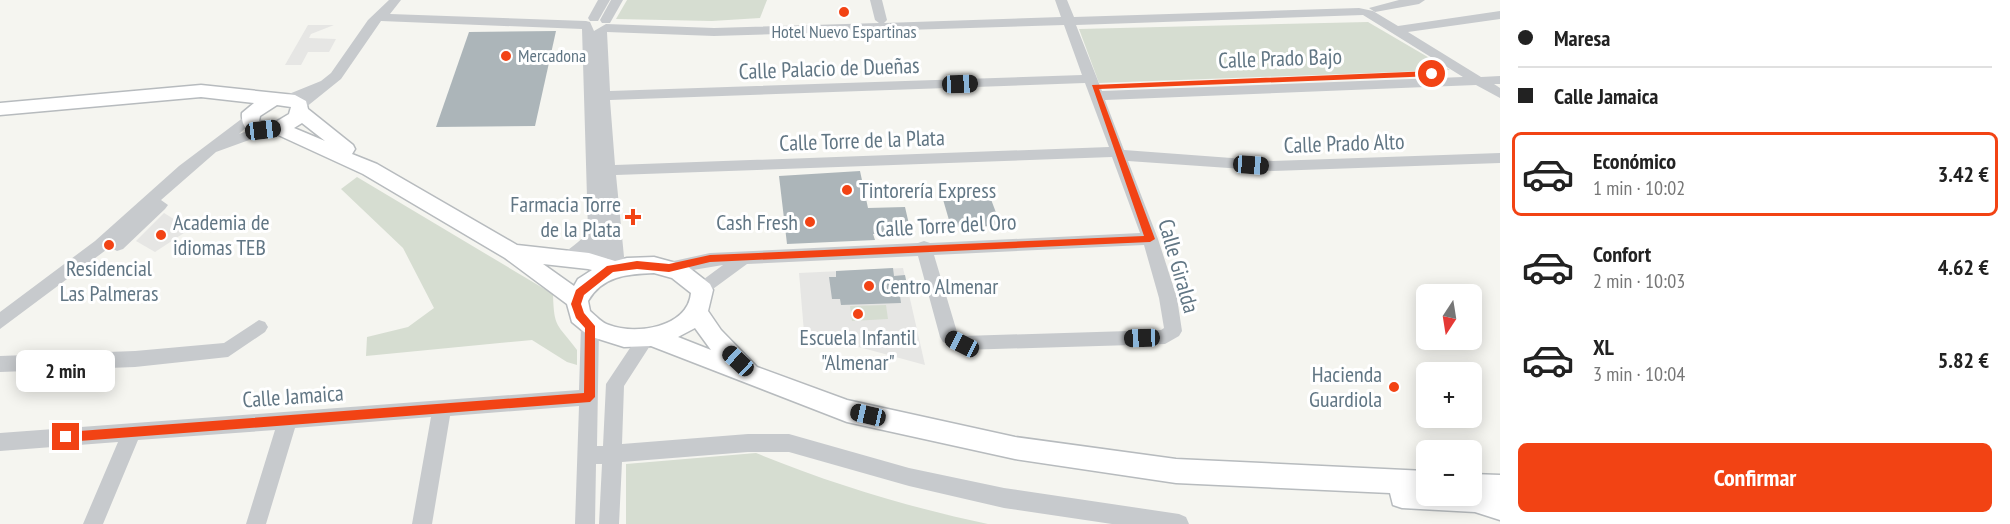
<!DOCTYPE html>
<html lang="es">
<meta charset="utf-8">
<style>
:root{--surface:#fff;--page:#f6f6f6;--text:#222;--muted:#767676;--line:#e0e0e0;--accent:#f24314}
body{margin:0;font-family:"PT Sans Narrow",sans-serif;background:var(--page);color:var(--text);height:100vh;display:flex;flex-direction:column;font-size:22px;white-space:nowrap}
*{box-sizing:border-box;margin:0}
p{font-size:20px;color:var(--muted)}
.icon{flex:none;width:33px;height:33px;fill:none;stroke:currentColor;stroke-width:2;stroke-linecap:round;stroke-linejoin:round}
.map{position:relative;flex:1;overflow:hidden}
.drawer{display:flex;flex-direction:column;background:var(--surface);width:510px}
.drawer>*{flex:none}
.guide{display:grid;align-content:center;height:132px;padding:0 18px;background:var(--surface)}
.needle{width:39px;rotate:192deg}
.buttons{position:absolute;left:1416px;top:284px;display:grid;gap:12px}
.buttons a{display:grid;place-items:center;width:66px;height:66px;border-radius:9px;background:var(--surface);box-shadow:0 3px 15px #0003;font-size:30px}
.end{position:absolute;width:27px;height:27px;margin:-14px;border:8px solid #f24314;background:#fff;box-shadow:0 0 0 3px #fff}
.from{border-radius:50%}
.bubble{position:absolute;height:42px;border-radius:9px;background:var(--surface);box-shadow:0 3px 15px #0003;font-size:20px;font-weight:800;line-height:42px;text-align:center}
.car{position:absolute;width:18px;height:36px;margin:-18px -9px;border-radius:8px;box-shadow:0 0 4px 2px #0007;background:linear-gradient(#222 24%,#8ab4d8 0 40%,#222 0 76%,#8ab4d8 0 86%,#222 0)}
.guide b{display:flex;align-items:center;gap:21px;height:57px;font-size:22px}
.guide b+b{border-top:2px solid var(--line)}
.guide i{width:15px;height:15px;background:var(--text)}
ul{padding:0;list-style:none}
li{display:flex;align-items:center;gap:18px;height:84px;margin:0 12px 9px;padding:0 6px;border:3px solid transparent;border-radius:9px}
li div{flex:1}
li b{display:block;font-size:22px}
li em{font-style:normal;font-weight:800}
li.current{border-color:var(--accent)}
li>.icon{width:54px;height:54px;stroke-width:1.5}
.primary-button{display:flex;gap:12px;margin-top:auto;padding:12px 18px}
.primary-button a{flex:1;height:69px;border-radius:9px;background:var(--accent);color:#fff;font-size:24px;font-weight:800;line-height:69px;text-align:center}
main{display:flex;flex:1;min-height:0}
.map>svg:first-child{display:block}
.built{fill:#e6e6e4}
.green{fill:#d6ddd1}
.building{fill:#acb5b9}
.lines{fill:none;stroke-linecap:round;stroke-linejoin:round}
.major-casing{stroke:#b7bbbe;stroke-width:3}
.minor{fill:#c7cacd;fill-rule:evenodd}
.major{fill:#fff;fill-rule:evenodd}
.route{fill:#f24314}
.poi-dot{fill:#f24314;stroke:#fff;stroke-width:2}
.labels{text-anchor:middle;stroke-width:6;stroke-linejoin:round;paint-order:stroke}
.far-poi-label{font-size:18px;fill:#617684;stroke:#fff}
.street-label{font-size:22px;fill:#617684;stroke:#fff}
.poi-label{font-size:22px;fill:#617684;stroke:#fff;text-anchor:start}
</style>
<main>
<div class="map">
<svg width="1500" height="524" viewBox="0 0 1500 524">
<rect width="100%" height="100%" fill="#f5f5f0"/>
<!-- built -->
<g class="built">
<polygon points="308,25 334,25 311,34 309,38 336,39 329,52 308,52 301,65 285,65"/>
<polygon points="164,213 190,229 155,252 136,241"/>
<polygon points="903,268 925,365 804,332 799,273"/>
</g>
<!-- green -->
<g class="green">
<polygon points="627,0 767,0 760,18 712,21 616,19"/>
<polygon points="1368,22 1450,70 1099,83 1079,29"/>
<path d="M357,177L553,294C554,329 557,323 577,350V365L567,362L532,340L366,356L367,337L408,327L434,308L403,248L341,189Z"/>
<polygon points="886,305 888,319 852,321 850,306"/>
<path d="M756,453C832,484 908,507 988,524H626V464Z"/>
</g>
<!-- building -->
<g class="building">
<polygon points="556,31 535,126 436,127 469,32"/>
<polygon points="860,171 868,208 905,207 911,233 873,234 875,240 787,244 779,176"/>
<polygon points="989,194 1001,226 951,227 942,196"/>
<polygon points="893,268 894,276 905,275 909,295 900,296 901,303 841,305 840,299 832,299 829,277 836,277 836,271"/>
</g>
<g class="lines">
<defs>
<path id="major" d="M201,85L295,95L306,101L308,109L353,145L355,149L352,154L377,164L517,245L589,253L615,261L627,258L654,257L687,266L710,284L713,290L708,311L721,330L757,367L847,400L1015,437L1176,459L1426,471V495H1472V474L1500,475V520L1475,512L1402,508L1393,505L1390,493L1176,483L1015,459L847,422L651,346L624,347L589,336L572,322L567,304L505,258L363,174L276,134C258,137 240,133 242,113L254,103L201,97L0,115V103ZM277,105L291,107L289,114L274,123L259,121L260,116ZM302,123L325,141L294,128ZM543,264L588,269L592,270L578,279L574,286ZM654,273L672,278L691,293C688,328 635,335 609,325C602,323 596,316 590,311L588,301C602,276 627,274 654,273ZM695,328L711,350L678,337Z"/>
</defs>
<!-- major casing -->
<use href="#major" class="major-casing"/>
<!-- minor -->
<g class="minor">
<path d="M389,0H401L390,14L586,21L590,22L594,31L606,24L714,28L879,23L875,20L870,0H882L887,20L884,23L1061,17L1055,0H1067L1074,17L1359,8L1373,11L1398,26L1500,11V19L1408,32L1481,77L1500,76V84H1494L1500,88V98L1476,85L1105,100L1124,150L1273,161L1500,153V163L1273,171L1128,161L1158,239L1177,298L1182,331L1179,336L1165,344L962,350L943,342L940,337L918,256L747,264L702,297L696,295L694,290L696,285L723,265L669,274L663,273L661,268L663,263L669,262L710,253L918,243L924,241L930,243L1140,233L1112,157L616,175L625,267L623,272H611L607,257L608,273L606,278H594L590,253L567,265L561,263L559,259C565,249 579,245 588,231L582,29L381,21L341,79L305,108H295L293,105L296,101L284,102V96L321,81L331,73L368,20ZM1363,15L1463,77L1102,91L1076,25ZM1064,25L1082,75L610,91L607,32L714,36ZM1085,83L1109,147L615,165L610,100ZM1144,245L1159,298L1164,328L1161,330L963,336L957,332L934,255Z"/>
<polygon points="598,0 610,0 598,21 590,21 588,18"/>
<polygon points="611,0 623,0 610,23 602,23 600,20"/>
<polygon points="1399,0 1425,0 1419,4 1375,12 1369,8"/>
<polygon points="248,114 255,119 239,134 263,125 270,130 268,133 216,152 161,200 168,205 165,209 123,249 117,251 110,247 0,329 0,312 95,241 179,166"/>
<polygon points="590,319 596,321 599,326 597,446 603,446 606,384 640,333 646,331 652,333 655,338 624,386 622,444 748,434 789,434 909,468 1004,488 1179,514 1186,517 1189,524 1112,524 1004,508 909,486 789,452 748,452 622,462 619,524 599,524 602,464 596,464 595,524 575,524 579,406 450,416 432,524 412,524 431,417 295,428 266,524 246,524 275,430 138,440 103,524 83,524 118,442 0,451 0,433 579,390 581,326 584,321"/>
<polygon points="259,320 265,322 268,327 265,332 228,357 135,367 0,372 0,356 135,351 224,343"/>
</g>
<!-- major -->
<use href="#major" class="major"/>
</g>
<!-- route -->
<polygon class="route" points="1432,71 1435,76 1099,89 1155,239 1150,242 710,262 669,272 637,269 613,272 584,295 581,304 584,313 595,326 595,397 590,402 66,442 61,437 66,432 584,393 585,328 576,318 571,304 576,290 607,266 637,261 669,264 710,255 1144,236 1092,85"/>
<!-- markers -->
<g class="poi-dot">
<circle cx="844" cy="12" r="6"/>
<circle cx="506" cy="56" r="6"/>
<circle cx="847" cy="190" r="6"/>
<path d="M630 208h6v6h6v6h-6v6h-6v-6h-6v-6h6z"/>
<circle cx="810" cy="222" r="6"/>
<circle cx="161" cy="235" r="6"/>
<circle cx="109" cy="245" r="6"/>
<circle cx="869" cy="286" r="6"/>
<circle cx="858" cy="314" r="6"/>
<circle cx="1394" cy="387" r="6"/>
</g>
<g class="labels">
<!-- far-poi labels -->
<g class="far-poi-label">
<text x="844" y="38">Hotel Nuevo Espartinas</text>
<text x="518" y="62" text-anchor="start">Mercadona</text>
</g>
<!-- street labels -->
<g class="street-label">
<text transform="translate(1280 58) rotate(-2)" y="8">Calle Prado Bajo</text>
<text transform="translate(829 68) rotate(-2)" y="8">Calle Palacio de Dueñas</text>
<text transform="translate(862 140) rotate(-2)" y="8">Calle Torre de la Plata</text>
<text transform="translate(1344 143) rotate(-2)" y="8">Calle Prado Alto</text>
<text transform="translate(946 225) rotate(-3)" y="8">Calle Torre del Oro</text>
<text transform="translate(1179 266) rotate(74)" y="8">Calle Giralda</text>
<text transform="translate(293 396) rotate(-4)" y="8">Calle Jamaica</text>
</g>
<!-- poi labels -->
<g class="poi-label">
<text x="859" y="198">Tintorería Express</text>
<text x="621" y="212" text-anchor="end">Farmacia Torre<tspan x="621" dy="25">de la Plata</tspan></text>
<text x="173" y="230">Academia de<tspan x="173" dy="25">idiomas TEB</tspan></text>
<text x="798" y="230" text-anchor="end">Cash Fresh</text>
<text x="109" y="276" text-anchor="middle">Residencial<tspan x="109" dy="25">Las Palmeras</tspan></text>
<text x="881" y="294">Centro Almenar</text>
<text x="858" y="345" text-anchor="middle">Escuela Infantil<tspan x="858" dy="25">"Almenar"</tspan></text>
<text x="1382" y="382" text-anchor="end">Hacienda<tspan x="1382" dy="25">Guardiola</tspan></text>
</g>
</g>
</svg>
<div class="buttons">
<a><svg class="needle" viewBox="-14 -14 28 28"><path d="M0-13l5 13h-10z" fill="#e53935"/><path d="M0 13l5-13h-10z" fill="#767676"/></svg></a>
<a>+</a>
<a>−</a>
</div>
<i class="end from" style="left:1432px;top:74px"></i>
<i class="end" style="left:66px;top:437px"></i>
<div class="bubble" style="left:16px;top:350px;width:99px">2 min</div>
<i class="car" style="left:960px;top:84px;rotate:88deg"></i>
<i class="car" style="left:263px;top:130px;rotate:83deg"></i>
<i class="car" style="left:1251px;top:165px;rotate:94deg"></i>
<i class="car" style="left:1142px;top:338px;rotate:268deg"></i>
<i class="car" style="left:962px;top:344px;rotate:297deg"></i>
<i class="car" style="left:738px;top:361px;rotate:313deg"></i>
<i class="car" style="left:868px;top:415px;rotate:283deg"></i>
</div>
<section class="drawer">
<div class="guide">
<b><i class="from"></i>Maresa</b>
<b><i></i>Calle Jamaica</b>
</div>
<ul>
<li class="current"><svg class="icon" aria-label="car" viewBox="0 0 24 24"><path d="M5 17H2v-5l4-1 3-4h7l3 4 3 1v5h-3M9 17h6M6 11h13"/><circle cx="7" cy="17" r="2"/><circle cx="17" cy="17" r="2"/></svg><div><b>Económico</b><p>1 min · 10:02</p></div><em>3.42 €</em></li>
<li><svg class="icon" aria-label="car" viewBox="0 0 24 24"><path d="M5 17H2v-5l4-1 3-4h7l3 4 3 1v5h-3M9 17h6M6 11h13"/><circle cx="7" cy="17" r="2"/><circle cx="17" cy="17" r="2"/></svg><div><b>Confort</b><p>2 min · 10:03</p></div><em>4.62 €</em></li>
<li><svg class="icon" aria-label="car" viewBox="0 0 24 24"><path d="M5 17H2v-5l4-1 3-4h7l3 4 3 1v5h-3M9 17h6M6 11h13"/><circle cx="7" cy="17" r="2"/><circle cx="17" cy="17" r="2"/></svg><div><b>XL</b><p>3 min · 10:04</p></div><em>5.82 €</em></li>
</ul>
<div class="primary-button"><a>Confirmar</a></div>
</section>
</main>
